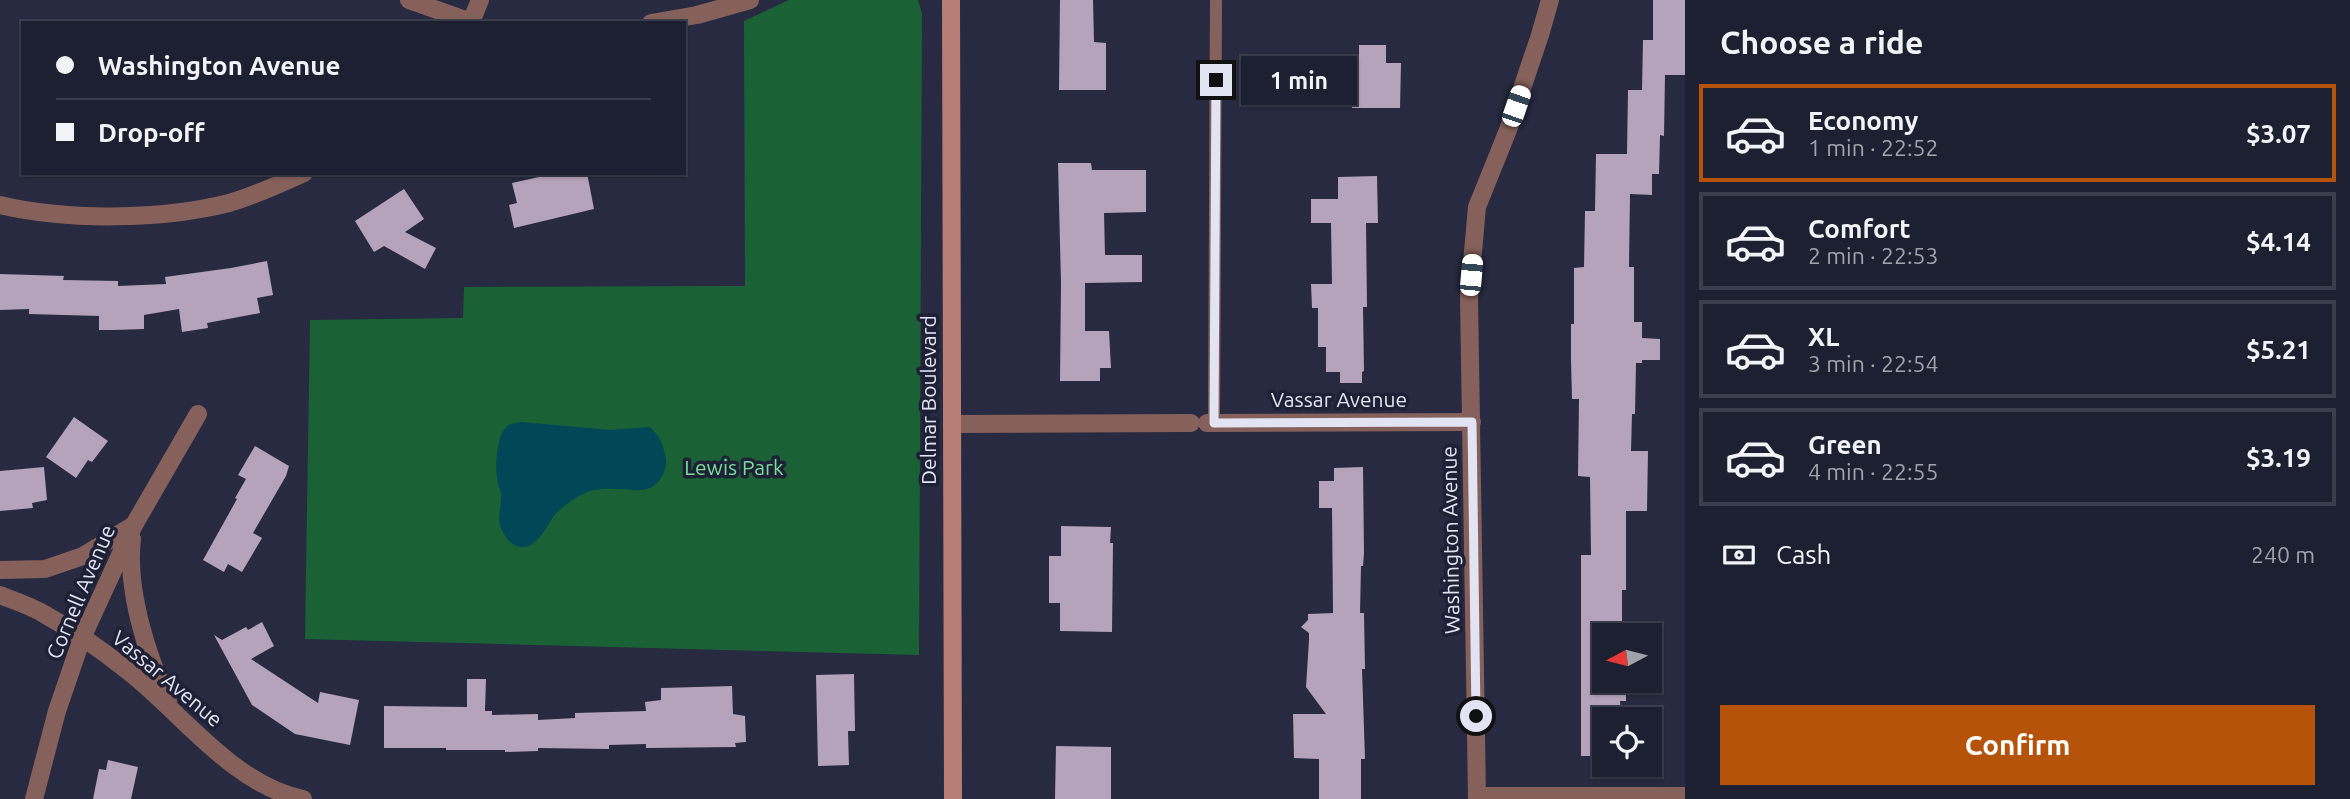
<!DOCTYPE html>
<meta charset="utf-8">
<style>
:root{--surface:#1d2030;--page:#252838;--text:#f1f3f6;--muted:#a0a3ab;--line:#3b3e4c;--accent:#b45309}
body{margin:0;font-family:Ubuntu,sans-serif;background:var(--page);color:var(--text);height:100vh;display:flex;flex-direction:column;font-size:26px;white-space:nowrap}
*{box-sizing:border-box;margin:0}
p{font-size:23px;color:var(--muted)}
.icon{flex:none;width:38px;height:38px;fill:none;stroke:currentColor;stroke-width:2;stroke-linecap:round;stroke-linejoin:round}
.map{position:relative;flex:1;overflow:hidden}
.drawer{display:flex;flex-direction:column;background:var(--surface);width:665px}
.drawer>*{flex:none}
.hud{position:absolute;left:21px;top:21px;width:665px;height:154px;border-radius:0px;box-shadow:0 2px 5px #0004,0 0 0 2px var(--line);display:grid;align-content:center;height:154px;padding:0 35px;background:var(--surface)}
.needle{width:46px;rotate:263deg}
.tools{position:absolute;left:1592px;top:623px;display:grid;gap:14px}
.tools a{display:grid;place-items:center;width:70px;height:70px;border-radius:0px;background:var(--surface);box-shadow:0 2px 5px #0004,0 0 0 2px var(--line);font-size:35px}
.end{position:absolute;width:32px;height:32px;margin:-16px;border:9px solid #e2e4f3;background:#111;box-shadow:0 0 0 4px #111}
.from{border-radius:50%}
.bubble{position:absolute;height:49px;border-radius:0px;background:var(--surface);box-shadow:0 2px 5px #0004,0 0 0 2px var(--line);font-size:23px;font-weight:700;line-height:49px;text-align:center}
.car{position:absolute;width:21px;height:42px;margin:-21px -10px;border-radius:9px;box-shadow:0 0 5px 2px #0007;background:linear-gradient(#fff 24%,#345 0 40%,#fff 0 76%,#345 0 86%,#fff 0)}
.hud b{display:flex;align-items:center;gap:24px;height:66px;font-size:26px}
.hud b+b{border-top:2px solid var(--line)}
.hud i{width:18px;height:18px;background:var(--text)}
ul{padding:0;list-style:none}
li{display:flex;align-items:center;gap:21px;height:98px;margin:0 14px 10px;padding:0 21px;border:4px solid var(--line);border-radius:0px}
li div{flex:1}
li b{display:block;font-size:26px}
li em{font-style:normal;font-weight:700}
li.current{border-color:var(--accent)}
li>.icon{width:63px;height:63px;stroke-width:1.5}
h2{padding:0 35px;font-size:32px;line-height:84px}
.pay{display:flex;align-items:center;gap:18px;height:77px;padding:0 35px;font-size:26px}
.pay p{margin-inline-start:auto}
.button{display:flex;gap:14px;margin-top:auto;padding:14px 35px}
.button a{flex:1;height:80px;border-radius:0px;background:var(--accent);color:#fff;font-size:28px;font-weight:700;line-height:80px;text-align:center}
main{display:flex;flex:1;min-height:0}
.map>svg:first-child{display:block}
.green{fill:#1a6236}
.water{fill:#014757}
.building{fill:#b5a3bb}
.lines{fill:none;stroke-linecap:round;stroke-linejoin:round}
.service{stroke:#86615b;stroke-width:12}
.minor{stroke:#86615b;stroke-width:18}
.secondary{stroke:#b87e75;stroke-width:18}
.route{stroke:#e2e4f3;stroke-width:9}
.labels{text-anchor:middle;stroke-width:7;stroke-linejoin:round;paint-order:stroke}
.street-label{font-size:21px;fill:#e2e4f3;stroke:#1e2035}
.park-label{font-size:21px;fill:#77df98;stroke:#1e2035}
</style>
<main>
<div class="map">
<svg width="1685" height="799" viewBox="0 0 1685 799">
<rect width="100%" height="100%" fill="#272a40"/>
<!-- green -->
<polygon class="green" points="789,0 918,0 922,14 919,655 305,639 310,320 463,318 464,287 745,286 744,21"/>
<!-- water -->
<path class="water" d="M522,422L610,430L650,427C660,437 664,445 666,460C667,473 657,489 642,490C621,491 600,484 579,496C571,500 560,509 554,516C546,527 537,549 520,547C509,546 500,530 499,520C499,511 502,502 501,493C500,488 497,483 497,477C495,465 497,440 504,430C508,423 515,423 522,422Z"/>
<!-- building -->
<g class="building">
<polygon points="1060,0 1093,0 1094,42 1106,43 1106,90 1059,90"/>
<polygon points="1653,0 1685,0 1685,75 1665,75 1664,136 1660,135 1659,174 1652,174 1652,195 1630,194 1629,267 1634,267 1634,322 1642,322 1642,338 1660,339 1660,360 1642,360 1642,363 1636,363 1635,414 1632,414 1631,451 1648,451 1647,511 1626,511 1626,590 1622,590 1622,635 1605,635 1605,681 1626,681 1626,701 1620,701 1621,719 1605,719 1605,756 1581,756 1581,555 1591,555 1590,477 1578,476 1579,399 1572,399 1571,360 1571,324 1574,324 1574,268 1584,267 1585,211 1595,211 1596,154 1627,154 1628,90 1642,90 1643,40 1653,40"/>
<polygon points="1359,45 1386,45 1386,63 1401,63 1400,108 1352,108 1352,87 1359,87"/>
<polygon points="1058,163 1091,163 1092,170 1146,170 1146,212 1104,213 1105,255 1142,255 1142,282 1085,283 1085,331 1109,331 1111,368 1100,368 1100,381 1060,381 1061,283"/>
<polygon points="538,173 587,173 594,209 514,228 509,205 517,203 512,183 539,177"/>
<polygon points="1377,176 1378,223 1366,223 1367,307 1363,307 1364,371 1362,372 1362,383 1340,383 1340,372 1326,372 1326,347 1318,347 1318,308 1312,308 1311,284 1332,284 1331,223 1311,223 1311,199 1338,199 1338,177"/>
<polygon points="404,189 424,219 405,232 436,248 425,269 384,246 374,252 355,221"/>
<polygon points="267,261 273,295 257,298 260,313 207,323 208,328 182,332 179,309 144,315 144,329 114,330 99,330 99,316 29,314 29,309 0,310 0,274 64,276 63,280 118,281 118,286 166,284 165,277 231,268"/>
<polygon points="74,417 108,441 92,462 88,460 76,478 46,457"/>
<polygon points="255,446 289,466 286,476 253,533 262,538 242,572 228,564 224,572 203,560 237,499 235,498 246,479 238,475"/>
<polygon points="44,467 47,500 32,503 33,508 0,511 0,471"/>
<polygon points="1363,467 1364,553 1363,566 1361,566 1360,613 1364,613 1365,669 1362,669 1365,759 1361,759 1361,799 1319,799 1319,759 1294,758 1293,714 1326,714 1306,687 1309,640 1309,633 1301,627 1308,620 1308,614 1333,613 1332,508 1319,508 1319,481 1334,481 1334,468"/>
<polygon points="1061,526 1111,527 1110,543 1113,543 1112,632 1060,631 1060,603 1049,603 1049,556 1061,556"/>
<polygon points="262,622 274,646 251,659 318,703 320,692 359,700 350,745 295,734 252,705 214,635 222,640 246,627 248,630"/>
<polygon points="854,674 855,731 848,731 849,765 818,766 816,675"/>
<polygon points="467,679 486,679 485,711 492,711 492,715 538,714 538,720 575,718 575,713 646,711 645,702 661,700 661,688 732,686 733,714 745,716 746,742 735,743 736,747 646,748 646,744 609,745 609,749 538,748 538,751 505,752 505,750 446,750 446,748 384,748 384,706 467,707"/>
<polygon points="1056,746 1111,747 1111,799 1055,799"/>
<polygon points="108,760 138,767 131,799 93,799 99,769 106,770"/>
</g>
<g class="lines">
<!-- service -->
<polyline class="service" points="1214,423 1216,0"/>
<!-- minor -->
<g class="minor">
<polyline points="409,0 471,22 480,0"/>
<polyline points="651,23 697,15 750,0"/>
<path d="M0,205C67,221 162,220 229,203C254,196 280,184 304,173"/>
<polyline points="1207,423 1472,422"/>
<polyline points="952,424 1191,423"/>
<path d="M132,539C126,590 147,655 168,701"/>
<polyline points="0,570 45,569 83,556 134,525"/>
<path d="M0,595C15,601 31,606 44,614C73,630 102,650 128,671C182,713 233,785 303,799"/>
<polyline points="1477,796 1685,796"/>
<polyline points="34,799 57,711 82,638 134,525 198,414"/>
<polyline points="1477,799 1469,297 1477,207 1508,130 1540,35 1550,0"/>
</g>
<!-- secondary -->
<polyline class="secondary" points="951,0 953,799"/>
</g>
<g class="lines">
<!-- route -->
<polyline class="route" points="1216,80 1214,423 1472,422 1476,716"/>
</g>
<g class="labels">
<!-- street labels -->
<g class="street-label">
<text transform="translate(929 400) rotate(-90)" y="7">Delmar Boulevard</text>
<text x="1339" y="407">Vassar Avenue</text>
<text transform="translate(1451 540) rotate(-91)" y="7">Washington Avenue</text>
<text transform="translate(81 592) rotate(-67)" y="7">Cornell Avenue</text>
<text transform="translate(167 679) rotate(40)" y="7">Vassar Avenue</text>
</g>
<!-- park labels -->
<g class="park-label">
<text x="734" y="475">Lewis Park</text>
</g>
</g>
</svg>
<div class="tools">
<a><svg class="needle" viewBox="-14 -14 28 28"><path d="M0-13l5 13h-10z" fill="#e53935"/><path d="M0 13l5-13h-10z" fill="#a0a3ab"/></svg></a>
<a><svg class="icon" aria-label="locate" viewBox="0 0 24 24"><circle cx="12" cy="12" r="6"/><path d="M12 2v4M12 18v4M2 12h4M18 12h4"/></svg></a>
</div>
<i class="end from" style="left:1476px;top:716px"></i>
<i class="end" style="left:1216px;top:80px"></i>
<div class="bubble" style="left:1241px;top:56px;width:116px">1 min</div>
<i class="car" style="left:1516px;top:106px;rotate:19deg"></i>
<i class="car" style="left:1471px;top:275px;rotate:5deg"></i>
<div class="hud">
<b><i class="from"></i>Washington Avenue</b>
<b><i></i>Drop-off</b>
</div>
</div>
<section class="drawer">
<h2>Choose a ride</h2>
<ul>
<li class="current"><svg class="icon" aria-label="car" viewBox="0 0 24 24"><path d="M5 17H2v-5l4-1 3-4h7l3 4 3 1v5h-3M9 17h6M6 11h13"/><circle cx="7" cy="17" r="2"/><circle cx="17" cy="17" r="2"/></svg><div><b>Economy</b><p>1 min · 22:52</p></div><em>$3.07</em></li>
<li><svg class="icon" aria-label="car" viewBox="0 0 24 24"><path d="M5 17H2v-5l4-1 3-4h7l3 4 3 1v5h-3M9 17h6M6 11h13"/><circle cx="7" cy="17" r="2"/><circle cx="17" cy="17" r="2"/></svg><div><b>Comfort</b><p>2 min · 22:53</p></div><em>$4.14</em></li>
<li><svg class="icon" aria-label="car" viewBox="0 0 24 24"><path d="M5 17H2v-5l4-1 3-4h7l3 4 3 1v5h-3M9 17h6M6 11h13"/><circle cx="7" cy="17" r="2"/><circle cx="17" cy="17" r="2"/></svg><div><b>XL</b><p>3 min · 22:54</p></div><em>$5.21</em></li>
<li><svg class="icon" aria-label="car" viewBox="0 0 24 24"><path d="M5 17H2v-5l4-1 3-4h7l3 4 3 1v5h-3M9 17h6M6 11h13"/><circle cx="7" cy="17" r="2"/><circle cx="17" cy="17" r="2"/></svg><div><b>Green</b><p>4 min · 22:55</p></div><em>$3.19</em></li>
</ul>
<div class="pay"><svg class="icon" aria-label="cash" viewBox="0 0 24 24"><path d="M3 7h18v10H3z"/><circle cx="12" cy="12" r="2"/></svg>Cash<p>240 m</p></div>
<div class="button"><a>Confirm</a></div>
</section>
</main>
